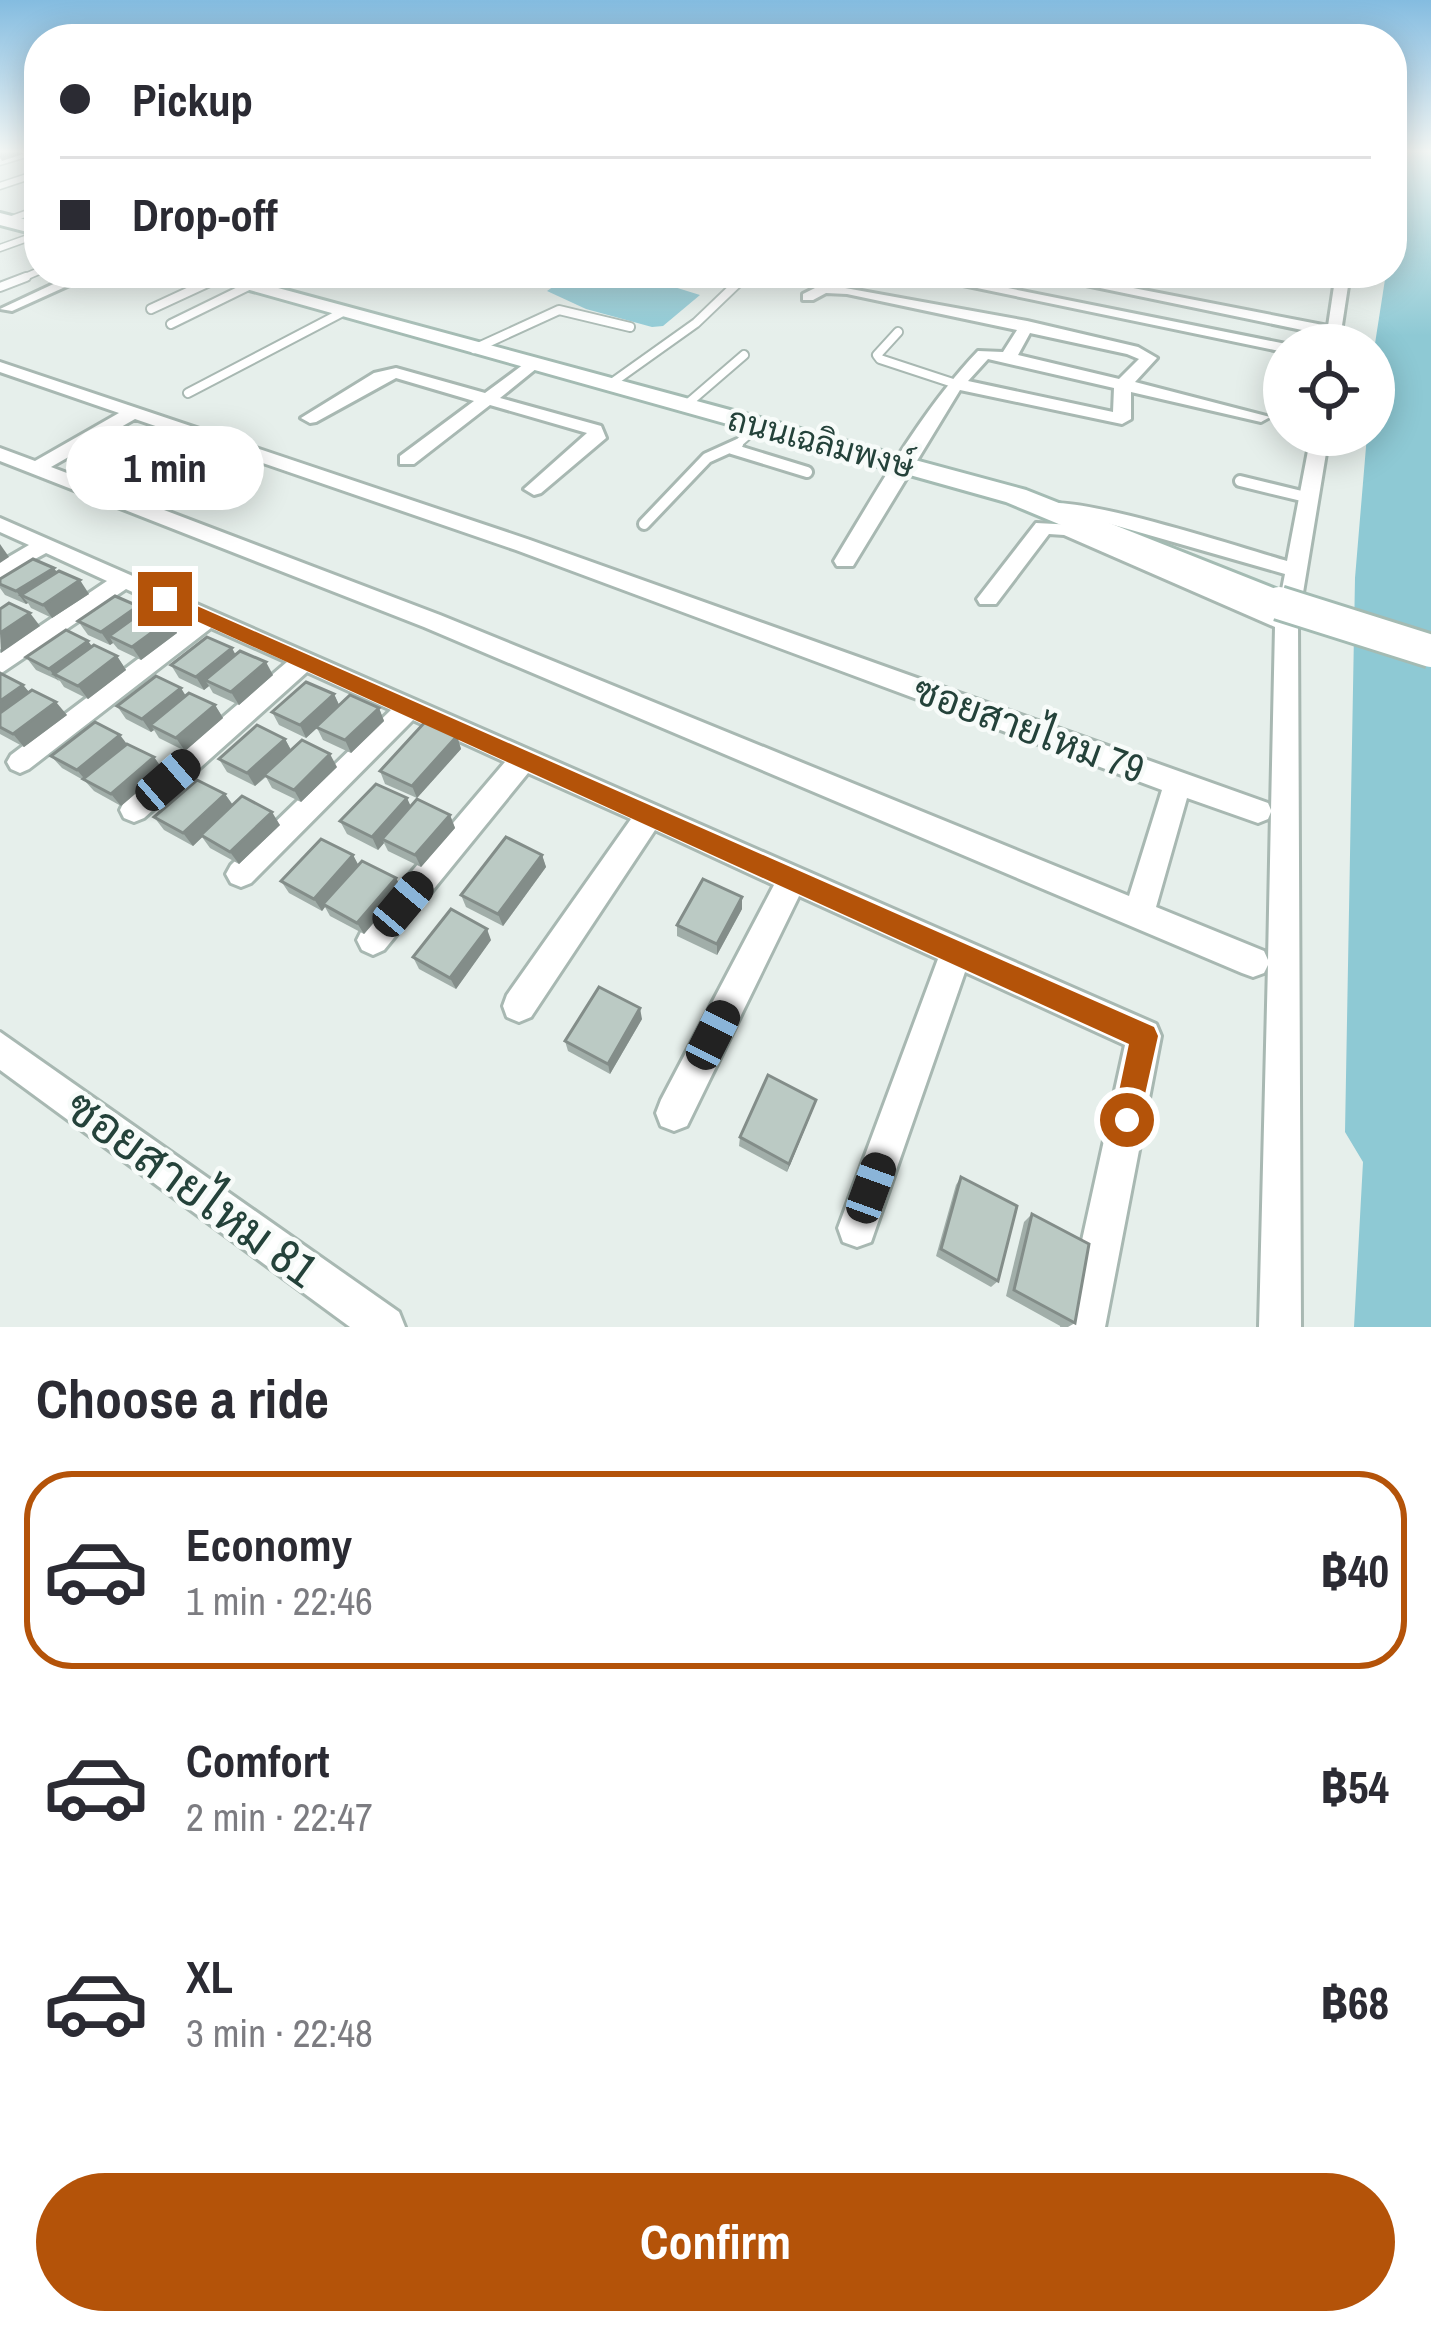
<!DOCTYPE html>
<meta charset="utf-8">
<style>
:root{--surface:#fff;--page:#f2f2f3;--text:#2b2b33;--muted:#7c7c81;--line:#e1e1e2;--accent:#b45309}
body{margin:0;font-family:"Archivo Narrow",Sarabun,sans-serif;background:var(--page);color:var(--text);height:100vh;display:flex;flex-direction:column;font-size:45px;white-space:nowrap}
*{box-sizing:border-box;margin:0}
p{font-size:39px;color:var(--muted)}
.icon{flex:none;width:66px;height:66px;fill:none;stroke:currentColor;stroke-width:2;stroke-linecap:round;stroke-linejoin:round}
.map{position:relative;height:1327px;overflow:hidden}
.panel{display:flex;flex-direction:column;background:var(--surface);flex:1}
.panel>*{flex:none}
.hud{position:absolute;left:24px;top:24px;width:1383px;height:264px;border-radius:48px;box-shadow:0 6px 30px #0003;display:grid;align-content:center;height:264px;padding:0 36px;background:var(--surface)}
.controls{position:absolute;left:1263px;top:324px;display:grid;gap:24px}
.controls a{display:grid;place-items:center;width:132px;height:132px;border-radius:50%;background:var(--surface);box-shadow:0 6px 30px #0003;font-size:60px}
.end{position:absolute;width:54px;height:54px;margin:-27px;border:15px solid #b45309;background:#fff;box-shadow:0 0 0 6px #fff}
.from{border-radius:50%}
.bubble{position:absolute;height:84px;border-radius:42px;background:var(--surface);box-shadow:0 6px 30px #0003;font-size:39px;font-weight:800;line-height:84px;text-align:center}
.car{position:absolute;width:36px;height:72px;margin:-36px -18px;border-radius:15px;box-shadow:0 0 9px 3px #0007;background:linear-gradient(#222 24%,#8ab4d8 0 40%,#222 0 76%,#8ab4d8 0 86%,#222 0)}
.hud b{display:flex;align-items:center;gap:42px;height:114px;font-size:45px}
.hud b+b{border-top:3px solid var(--line)}
.hud i{width:30px;height:30px;background:var(--text)}
ul{padding:0;list-style:none}
li{display:flex;align-items:center;gap:36px;height:198px;margin:0 24px 18px;padding:0 12px;border:6px solid transparent;border-radius:48px}
li div{flex:1}
li b{display:block;font-size:45px}
li em{font-style:normal;font-weight:800}
li.selected{border-color:var(--accent)}
li>.icon{width:108px;height:108px;stroke-width:1.5}
h2{padding:0 36px;font-size:54px;line-height:144px}
.primary-button{display:flex;gap:24px;margin-top:auto;padding:24px 36px}
.primary-button a{flex:1;height:138px;border-radius:72px;background:var(--accent);color:#fff;font-size:48px;font-weight:800;line-height:138px;text-align:center}
.map>svg:first-child{display:block}
.water{fill:#8ec9d4}
.lines{fill:none;stroke-linecap:round;stroke-linejoin:round}
.service-far2-casing{stroke:#a8b8b2;stroke-width:9}
.service-far1-casing{stroke:#a8b8b2;stroke-width:12}
.service-casing{stroke:#a8b8b2;stroke-width:16}
.minor-casing{stroke:#a8b8b2;stroke-width:6}
.secondary-casing{stroke:#a4bbb3;stroke-width:6}
.service-far2{stroke:#fff;stroke-width:6}
.service-far1{stroke:#fff;stroke-width:8}
.service{stroke:#fff;stroke-width:10}
.minor{fill:#fff;fill-rule:evenodd}
.secondary{fill:#fff;fill-rule:evenodd}
.secondary-bridge-casing{stroke:#a4bbb3;stroke-width:38;stroke-linecap:butt}
.secondary-bridge{stroke:#fff;stroke-width:32}
.wall{fill:#a1aea9}
.shaded-wall{fill:#838d89}
.building{fill:#bbcac4;stroke:#838d89;stroke-width:3}
.route{fill:#b45309}
.labels{text-anchor:middle;stroke-width:9;stroke-linejoin:round;paint-order:stroke}
.far-street-label{font-size:33px;fill:#24423a;stroke:#f7fbf9}
.street-label{font-size:39px;fill:#24423a;stroke:#f7fbf9}
.near-street-label{font-size:48px;fill:#24423a;stroke:#f7fbf9}
</style>
<div class="map">
<svg width="1431" height="1327" viewBox="0 0 1431 1327">
<rect width="100%" height="100%" fill="#e6efeb"/>
<!-- water -->
<g class="water">
<polygon points="1392,150 1431,150 1431,1327 1354,1327 1363,1162 1345,1132 1355,578 1367,435 1374,435 1374,350 1386,273 1392,273"/>
<polygon points="573,273 629,273 700,295 663,326 652,327 586,309 547,291"/>
</g>
<g class="lines">
<defs>
<g id="service-far2">
<polyline points="0,162 26,154 22,150"/>
<polyline points="0,186 39,173"/>
<polyline points="6,221 39,209"/>
<polyline points="0,248 39,234"/>
<polyline points="18,280 39,271"/>
<polyline points="261,280 274,273"/>
<polyline points="741,280 746,275"/>
</g>
<g id="service-far1">
<polyline points="0,287 26,277"/>
<polyline points="151,309 218,278"/>
<polyline points="171,324 267,277"/>
<polyline points="898,332 877,355 880,359 956,384"/>
<polyline points="474,349 559,310 630,327"/>
<polyline points="609,385 696,323 744,277"/>
<polyline points="188,393 341,313"/>
<polyline points="686,405 744,355"/>
<polyline points="734,447 758,426"/>
</g>
<g id="service">
<polyline points="732,449 807,472"/>
<polyline points="1240,481 1310,498"/>
<polyline points="644,524 707,458 738,444"/>
</g>
<g id="minor">
<polygon points="77,273 96,273 12,311 0,309"/>
<polygon points="905,273 933,273 1291,345 1284,345 1284,352"/>
<polygon points="1028,273 1056,273 1328,326 1336,273 1350,273 1339,345 1327,345 1326,335"/>
<polygon points="1130,273 1161,273 1163,276 1156,280"/>
<path d="M823,284L1027,321L1138,347L1157,358L1135,382L1270,417L1261,422L1131,392V419L1122,424L960,390L853,566H837L834,561C878,489 920,412 978,351L1003,352L1017,330L847,294L826,293L813,300H803V294ZM1030,333L1127,354L1139,359L1119,379L1018,355ZM988,359L1114,388L1113,412L968,381Z"/>
<polygon points="528,361 542,364 500,398 601,426 606,438 541,493 534,495 524,489 587,433 490,405 414,464 400,464 400,456 474,401 396,378 316,422 310,423 301,418 374,373 396,368 485,393"/>
<path d="M0,362L530,540L1268,803L1271,810L1275,627L1064,535L1049,534L996,604H980L977,599L1036,523L1075,525L1278,610L1285,574L1086,517L1039,510L1036,506C1061,488 1248,550 1287,561L1311,435H1329L1298,623L1301,1327H1259L1268,965L1264,973L1253,977L1242,973L424,627L0,461V448L35,461L119,413L0,372ZM135,419L516,550L1162,790L1129,896L440,615L51,467ZM1187,798L1258,823L1268,819L1271,812L1268,960L1264,951L1156,907Z"/>
<polygon points="0,518 1156,1024 1161,1036 1105,1327 1063,1327 1125,1045 965,972 871,1242 857,1247 843,1242 838,1228 938,959 799,896 687,1126 674,1131 661,1126 656,1113 661,1100 774,885 655,830 531,1017 519,1022 507,1017 503,1006 507,995 631,819 528,773 384,950 373,955 362,950 357,940 362,930 505,762 413,720 251,883 241,887 231,883 226,874 231,865 391,710 307,672 144,818 134,822 124,818 120,810 124,802 287,662 211,628 29,769 20,773 11,769 7,762 11,755 191,619 126,589 0,674 0,653 107,581 46,553 0,578 0,562 29,545 0,532"/>
<polygon points="0,1032 399,1312 405,1327 350,1327 0,1070"/>
</g>
<g id="secondary">
<polygon points="0,213 39,223 39,235 0,225"/>
<polygon points="189,273 223,273 1026,490 1291,595 1296,603 1291,611 1267,611 1006,502"/>
</g>
</defs>
<!-- service-far2 casing -->
<use href="#service-far2" class="service-far2-casing"/>
<!-- service-far1 casing -->
<use href="#service-far1" class="service-far1-casing"/>
<!-- service casing -->
<use href="#service" class="service-casing"/>
<!-- minor casing -->
<use href="#minor" class="minor-casing"/>
<!-- secondary casing -->
<use href="#secondary" class="secondary-casing"/>
<!-- service-far2 -->
<use href="#service-far2" class="service-far2"/>
<!-- service-far1 -->
<use href="#service-far1" class="service-far1"/>
<!-- service -->
<use href="#service" class="service"/>
<!-- minor -->
<use href="#minor" class="minor"/>
<!-- secondary -->
<use href="#secondary" class="secondary"/>
<defs>
<polyline id="secondary-bridge" points="1279,603 1431,651"/>
</defs>
<!-- secondary-bridge casing -->
<use href="#secondary-bridge" class="secondary-bridge-casing"/>
<!-- secondary-bridge -->
<use href="#secondary-bridge" class="secondary-bridge"/>
</g>
<!-- wall -->
<g class="wall">
<polygon points="57,572 89,594 52,618 31,608 28,603 26,604 5,595 0,588 0,579"/>
<polygon points="138,606 142,613 169,620 177,633 141,660 118,649 113,643 110,645 88,635 78,621"/>
<polygon points="92,646 117,656 126,670 88,699 64,687 60,681 36,670 26,657"/>
<polygon points="235,655 273,675 239,705 213,693 209,686 204,690 179,678 171,665"/>
<polygon points="0,673 23,685 29,692 67,715 24,747 0,734"/>
<polygon points="334,694 339,705 379,708 384,721 351,753 323,740 317,728 306,738 279,725 272,712"/>
<polygon points="186,696 215,705 223,718 185,751 159,738 154,730 151,732 126,719 117,706"/>
<polygon points="457,736 461,749 417,798 385,784 380,771"/>
<polygon points="285,739 291,750 337,767 301,802 272,788 266,777 255,786 227,772 219,759"/>
<polygon points="127,744 154,757 163,770 121,806 94,791 85,781 62,768 51,756"/>
<polygon points="225,794 233,805 280,825 239,864 210,848 202,837 193,846 164,830 154,817"/>
<polygon points="450,815 455,828 421,867 388,851 384,843 378,850 347,834 340,821"/>
<polygon points="353,855 358,865 396,878 402,890 364,934 330,916 325,907 322,911 289,893 281,881"/>
<polygon points="542,855 546,867 503,926 466,907 461,895"/>
<polygon points="742,897 742,909 717,955 677,936 677,925"/>
<polygon points="491,940 456,989 419,969 413,957"/>
<polygon points="642,1019 610,1074 568,1051 565,1041"/>
<polygon points="813,1109 787,1172 739,1146 740,1137"/>
<polygon points="961,1177 998,1281 991,1287 936,1256 956,1185"/>
<polygon points="1032,1214 1075,1323 1068,1327 1062,1327 1006,1296 1024,1222"/>
</g>
<!-- shaded-wall -->
<g class="shaded-wall">
<polygon points="21,150 23,154 2,161 0,157 0,151"/>
<polygon points="0,544 9,557 0,563"/>
<polygon points="54,568 63,581 21,595 28,603 26,604 16,591"/>
<polygon points="80,580 89,594 52,618 43,605"/>
<polygon points="138,606 146,619 109,636 113,643 110,645 101,632"/>
<polygon points="30,613 40,626 1,653 0,633"/>
<polygon points="169,620 177,633 141,660 132,647"/>
<polygon points="88,641 98,654 54,674 59,682 49,669"/>
<polygon points="232,648 239,661 205,680 209,686 204,690 196,677"/>
<polygon points="117,656 126,670 88,699 78,686"/>
<polygon points="266,662 273,675 239,705 231,692"/>
<polygon points="23,685 34,698 0,722 0,701"/>
<polygon points="181,688 189,701 150,725 154,730 151,732 142,719"/>
<polygon points="334,694 340,707 306,738 300,725"/>
<polygon points="56,702 67,715 24,747 13,734"/>
<polygon points="215,705 223,718 185,751 176,738"/>
<polygon points="379,708 384,721 351,753 345,740"/>
<polygon points="120,735 130,748 88,783 77,770"/>
<polygon points="457,736 461,749 417,798 412,786"/>
<polygon points="285,739 292,752 255,786 247,773"/>
<polygon points="330,754 337,767 301,802 294,790"/>
<polygon points="154,757 163,770 121,806 111,794"/>
<polygon points="225,794 234,807 193,846 183,833"/>
<polygon points="407,798 413,811 382,839 384,843 378,850 372,837"/>
<polygon points="272,812 280,825 239,864 230,852"/>
<polygon points="450,815 455,828 421,867 415,855"/>
<polygon points="353,855 360,868 323,904 325,907 322,911 314,899"/>
<polygon points="542,855 546,867 503,926 498,914"/>
<polygon points="396,878 402,890 364,934 357,923"/>
<polygon points="742,897 742,909 717,955 717,944"/>
<polygon points="487,929 491,940 456,989 450,978"/>
<polygon points="640,1008 642,1019 610,1074 608,1064"/>
<polygon points="816,1100 813,1109 787,1172 789,1164"/>
</g>
<!-- building -->
<g class="building">
<polygon points="33,559 54,568 16,591 0,584 0,579"/>
<polygon points="59,571 80,580 43,605 21,595"/>
<polygon points="115,596 138,606 101,632 78,621"/>
<polygon points="9,603 30,613 0,633 0,609"/>
<polygon points="145,610 169,620 132,647 109,636"/>
<polygon points="66,630 88,641 49,669 26,657"/>
<polygon points="207,637 232,648 196,677 171,665"/>
<polygon points="94,645 117,656 78,686 54,674"/>
<polygon points="240,651 266,662 231,692 205,680"/>
<polygon points="0,673 23,685 0,701"/>
<polygon points="156,676 181,688 142,719 117,706"/>
<polygon points="306,682 334,694 300,725 272,712"/>
<polygon points="32,690 56,702 13,734 0,727 0,713"/>
<polygon points="189,693 215,705 176,738 150,725"/>
<polygon points="350,695 379,708 345,740 316,727"/>
<polygon points="95,722 120,735 77,770 51,756"/>
<polygon points="425,722 457,736 412,786 380,771"/>
<polygon points="257,725 285,739 247,773 219,759"/>
<polygon points="302,740 330,754 294,790 264,775"/>
<polygon points="127,744 154,757 111,794 83,779"/>
<polygon points="197,780 225,794 183,833 154,817"/>
<polygon points="376,784 407,798 372,837 340,821"/>
<polygon points="242,796 272,812 230,852 201,835"/>
<polygon points="417,799 450,815 415,855 382,839"/>
<polygon points="506,837 542,855 498,914 461,895"/>
<polygon points="321,839 353,855 314,899 281,881"/>
<polygon points="362,861 396,878 357,923 323,904"/>
<polygon points="703,879 742,897 717,944 677,925"/>
<polygon points="451,909 487,929 450,978 413,957"/>
<polygon points="599,987 640,1008 608,1064 565,1041"/>
<polygon points="768,1075 816,1100 789,1164 740,1137"/>
<polygon points="961,1177 1017,1206 998,1281 941,1249"/>
<polygon points="1032,1214 1089,1244 1075,1323 1014,1290"/>
</g>
<!-- sky -->
<linearGradient id="sky" x2="0" y2="1"><stop stop-color="#84bce0"/><stop offset="0.45" stop-color="#f4f8f6"/><stop offset="1" stop-color="#f4f8f6" stop-opacity="0"/></linearGradient>
<rect width="1431" height="336" fill="url(#sky)"/>
<!-- route -->
<polygon class="route" points="159,595 172,595 1154,1027 1158,1036 1137,1130 1127,1134 1117,1130 1113,1120 1129,1044 159,604"/>
<g class="labels">
<!-- far-street labels -->
<g class="far-street-label">
<text transform="translate(821 442) rotate(15)" y="12">ถนนเฉลิมพงษ์</text>
</g>
<!-- street labels -->
<g class="street-label">
<text transform="translate(1029 729) rotate(20)" y="14">ซอยสายไหม 79</text>
</g>
<!-- near-street labels -->
<g class="near-street-label">
<text transform="translate(192 1188) rotate(36)" y="17">ซอยสายไหม 81</text>
</g>
</g>
</svg>
<div class="controls">
<a><svg class="icon" aria-label="locate" viewBox="0 0 24 24"><circle cx="12" cy="12" r="6"/><path d="M12 2v4M12 18v4M2 12h4M18 12h4"/></svg></a>
</div>
<i class="end from" style="left:1127px;top:1120px"></i>
<i class="end" style="left:165px;top:599px"></i>
<div class="bubble" style="left:66px;top:426px;width:198px">1 min</div>
<i class="car" style="left:168px;top:780px;rotate:49deg"></i>
<i class="car" style="left:403px;top:904px;rotate:40deg"></i>
<i class="car" style="left:713px;top:1035px;rotate:27deg"></i>
<i class="car" style="left:871px;top:1188px;rotate:20deg"></i>
<div class="hud">
<b><i class="from"></i>Pickup</b>
<b><i></i>Drop-off</b>
</div>
</div>
<section class="panel">
<h2>Choose a ride</h2>
<ul>
<li class="selected"><svg class="icon" aria-label="car" viewBox="0 0 24 24"><path d="M5 17H2v-5l4-1 3-4h7l3 4 3 1v5h-3M9 17h6M6 11h13"/><circle cx="7" cy="17" r="2"/><circle cx="17" cy="17" r="2"/></svg><div><b>Economy</b><p>1 min · 22:46</p></div><em>฿40</em></li>
<li><svg class="icon" aria-label="car" viewBox="0 0 24 24"><path d="M5 17H2v-5l4-1 3-4h7l3 4 3 1v5h-3M9 17h6M6 11h13"/><circle cx="7" cy="17" r="2"/><circle cx="17" cy="17" r="2"/></svg><div><b>Comfort</b><p>2 min · 22:47</p></div><em>฿54</em></li>
<li><svg class="icon" aria-label="car" viewBox="0 0 24 24"><path d="M5 17H2v-5l4-1 3-4h7l3 4 3 1v5h-3M9 17h6M6 11h13"/><circle cx="7" cy="17" r="2"/><circle cx="17" cy="17" r="2"/></svg><div><b>XL</b><p>3 min · 22:48</p></div><em>฿68</em></li>
</ul>
<div class="primary-button"><a>Confirm</a></div>
</section>
